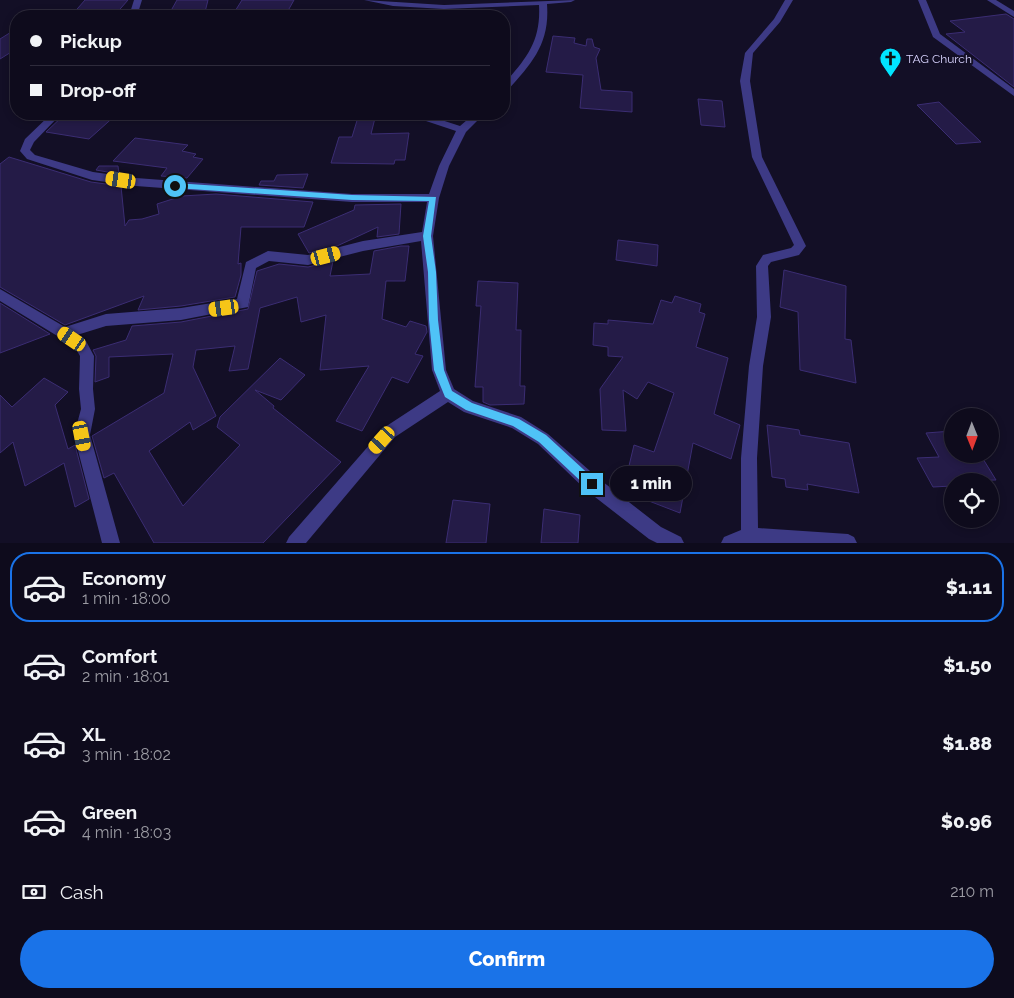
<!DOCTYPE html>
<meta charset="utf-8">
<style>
:root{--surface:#0e0b1c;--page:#1c1929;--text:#f1f3f6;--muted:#9b9ba3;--line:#2e2b3b;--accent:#1a73e8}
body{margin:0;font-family:Raleway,sans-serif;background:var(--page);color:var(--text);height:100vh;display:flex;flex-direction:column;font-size:19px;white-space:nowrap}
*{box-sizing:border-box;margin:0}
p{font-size:16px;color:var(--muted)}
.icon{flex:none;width:28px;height:28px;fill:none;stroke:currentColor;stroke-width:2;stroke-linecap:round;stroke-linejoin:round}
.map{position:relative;height:543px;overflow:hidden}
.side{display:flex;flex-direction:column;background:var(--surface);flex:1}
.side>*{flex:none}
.hud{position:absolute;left:10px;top:10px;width:500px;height:110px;border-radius:20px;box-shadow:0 2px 8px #0003,0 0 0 1px var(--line);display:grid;align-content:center;height:110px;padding:0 20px;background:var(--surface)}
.needle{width:32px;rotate:179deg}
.buttons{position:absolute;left:944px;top:408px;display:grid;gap:10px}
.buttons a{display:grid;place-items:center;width:55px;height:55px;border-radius:50%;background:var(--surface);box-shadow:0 2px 8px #0003,0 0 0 1px var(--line);font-size:25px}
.end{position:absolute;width:22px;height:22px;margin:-11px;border:6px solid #4fc3f7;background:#111;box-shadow:0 0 0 2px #111}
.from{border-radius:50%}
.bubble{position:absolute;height:35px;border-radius:18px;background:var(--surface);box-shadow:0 2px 8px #0003,0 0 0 1px var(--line);font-size:16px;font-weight:800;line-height:35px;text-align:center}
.car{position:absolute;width:15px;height:30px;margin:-15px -8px;border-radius:6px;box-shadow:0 0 4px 1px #0007;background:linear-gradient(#f5c518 24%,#345 0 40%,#f5c518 0 76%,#345 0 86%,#f5c518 0)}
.hud b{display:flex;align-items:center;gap:18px;height:48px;font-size:19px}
.hud b+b{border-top:1px solid var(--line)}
.hud i{width:12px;height:12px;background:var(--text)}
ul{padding:9px 0 0;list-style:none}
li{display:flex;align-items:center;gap:15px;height:70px;margin:0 10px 8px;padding:0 10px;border:2px solid transparent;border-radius:20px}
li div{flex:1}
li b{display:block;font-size:19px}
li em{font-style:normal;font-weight:800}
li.selected{border-color:var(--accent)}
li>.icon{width:45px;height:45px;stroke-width:1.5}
.pay{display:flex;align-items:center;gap:12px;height:55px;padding:0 20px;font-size:19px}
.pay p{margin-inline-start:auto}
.button{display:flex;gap:10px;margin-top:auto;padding:10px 20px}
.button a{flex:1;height:58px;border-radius:30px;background:var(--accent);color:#fff;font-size:20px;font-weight:800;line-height:58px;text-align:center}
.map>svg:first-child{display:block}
.building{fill:#241b47;stroke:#3b2d73}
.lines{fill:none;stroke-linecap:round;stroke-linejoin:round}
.minor{fill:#3d3a85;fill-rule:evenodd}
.route{fill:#4fc3f7}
.labels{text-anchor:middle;stroke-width:4;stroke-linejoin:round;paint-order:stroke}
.far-poi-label{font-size:12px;fill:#d9d4ff;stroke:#130f26;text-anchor:start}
</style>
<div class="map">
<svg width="1014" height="543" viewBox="0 0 1014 543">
<rect width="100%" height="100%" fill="#130f26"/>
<!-- building -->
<g class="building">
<polygon points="85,0 128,0 114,16 71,16"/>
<polygon points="177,0 208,0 204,16 168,16"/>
<polygon points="242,0 294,0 285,16 232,16"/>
<polygon points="1006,14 1014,19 1014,87 946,34 965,32 950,21"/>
<polygon points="16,29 16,49 0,59 0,39"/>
<polygon points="553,36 575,38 574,43 586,46 587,39 592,39 594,47 600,49 596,58 601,90 632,92 632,112 580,108 583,75 546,72"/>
<polygon points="698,99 722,101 725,127 701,125"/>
<polygon points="939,102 981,142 956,144 917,105"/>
<polygon points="65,114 117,114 89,139 46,132"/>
<polygon points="359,114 376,114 371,134 409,133 405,160 395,160 394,164 331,163 339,137 352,137"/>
<polygon points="135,138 188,145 182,151 196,154 193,157 203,159 187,178 161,176 167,168 113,161"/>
<polygon points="9,157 91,182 121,186 125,226 129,220 142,219 159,214 157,204 182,196 216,194 313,202 304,227 241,227 238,264 241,263 241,275 235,297 181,306 138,310 144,296 65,325 0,287 0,164"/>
<polygon points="99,166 118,166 119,174 96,170"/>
<polygon points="308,174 303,188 259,185 261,181 274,181 277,175"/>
<polygon points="401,204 399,234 377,237 378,227 337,246 309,253 298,234 354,210 355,205"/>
<polygon points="618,240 658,245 657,266 616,260"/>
<polygon points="401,246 409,246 405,281 386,281 382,319 406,327 410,321 426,326 427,332 415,354 423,356 408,383 392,377 362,431 336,421 369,366 320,370 326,315 301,322 297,297 260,308 248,369 229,371 235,346 196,350 193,367 216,416 193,430 190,422 149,451 183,506 240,445 217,427 220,417 280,358 305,375 281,400 255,390 274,406 273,408 341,462 263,543 154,543 114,473 104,478 92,436 164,393 173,354 109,357 109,377 95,382 96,356 93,350 126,340 132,326 181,322 248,309 257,271 279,264 308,267 333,261 330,276 370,274 374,251"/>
<polygon points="784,270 846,286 845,339 851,340 856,383 800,370 798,312 780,307"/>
<polygon points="478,281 518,283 516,330 521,330 520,386 525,386 524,404 490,405 483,402 483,387 475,387 481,306 476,306"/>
<polygon points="675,296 701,304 699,312 705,314 696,347 728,358 714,414 740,425 731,459 693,443 680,513 623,491 634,445 654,452 674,393 648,382 637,399 623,390 626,431 602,430 600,389 623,357 608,356 608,347 593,345 594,323 608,324 608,320 653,324 661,300 672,303"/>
<polygon points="0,303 50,334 0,353"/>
<polygon points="44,378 68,392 55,405 68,449 75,445 89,499 75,507 64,463 25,486 13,442 0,453 0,395 12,407"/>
<polygon points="767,425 799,430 800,435 849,443 859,493 807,484 808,490 786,487 785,479 772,477"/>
<polygon points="952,431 952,454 980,454 996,480 952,481 952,486 933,487 917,458 939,457 926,433"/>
<polygon points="453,500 490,504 486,543 446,543"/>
<polygon points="544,509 580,515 578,543 541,543"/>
</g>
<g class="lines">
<!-- minor -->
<g class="minor">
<polygon points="134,0 142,0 137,16 129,16"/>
<path d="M364,0L444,5L575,0L571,2L547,4C550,44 532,63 507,91L504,92V84C527,58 541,41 539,5L444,9L393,6Z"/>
<polygon points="785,0 793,0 780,22 753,53 750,81 762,157 806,246 799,255 771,262 768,266 771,317 763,366 757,458 758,528 848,534 854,537 857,543 721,543 724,537 741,530 741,458 749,366 757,317 756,266 763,255 791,248 794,245 752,157 740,81 745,53 774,19"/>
<polygon points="918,0 926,0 940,34 1014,89 1014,96 933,37"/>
<polygon points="987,0 996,0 1014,11 1014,17"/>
<polygon points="51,114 61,114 34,142 30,150 35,155 93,172 136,178 352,194 429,194 439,166 456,131 411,116 409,114 423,114 460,126 474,114 484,114 466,132 449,166 439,198 433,236 446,370 454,389 473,401 521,417 548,434 598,478 661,527 681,537 684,543 657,543 649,539 586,490 538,444 512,428 464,412 448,402 395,437 306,543 286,543 289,537 385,427 440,391 432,370 421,241 363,251 308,265 269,261 256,268 248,307 181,320 106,326 77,335 86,341 94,356 93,389 95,409 90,435 120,543 102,543 74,435 81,409 79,389 80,356 76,349 59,337 0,301 0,289 65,327 106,314 181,308 237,299 246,262 268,251 308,255 363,241 422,232 427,202 352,202 136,186 92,180 27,159 20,151 25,139"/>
</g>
</g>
<!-- route -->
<polygon class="route" points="175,183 352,195 436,197 431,236 436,272 438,320 444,370 452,391 472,403 519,419 546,435 595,480 595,488 588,488 539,442 513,426 466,410 445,397 434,370 429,320 428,272 423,236 429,201 352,200 175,188 172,186"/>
<!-- icons -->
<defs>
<symbol id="church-pin" viewBox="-11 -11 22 30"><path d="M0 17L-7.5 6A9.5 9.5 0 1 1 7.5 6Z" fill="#00e5ff" stroke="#130f26"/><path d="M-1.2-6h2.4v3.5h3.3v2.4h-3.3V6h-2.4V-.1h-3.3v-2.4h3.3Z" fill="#111"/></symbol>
</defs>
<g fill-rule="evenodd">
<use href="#church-pin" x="878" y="46" width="25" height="34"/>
</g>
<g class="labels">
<!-- far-poi labels -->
<g class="far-poi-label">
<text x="906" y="63">TAG Church</text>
</g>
</g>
</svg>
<div class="buttons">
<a><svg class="needle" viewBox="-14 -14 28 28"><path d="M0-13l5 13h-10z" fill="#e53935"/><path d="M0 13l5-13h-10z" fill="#9b9ba3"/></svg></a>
<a><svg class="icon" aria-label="locate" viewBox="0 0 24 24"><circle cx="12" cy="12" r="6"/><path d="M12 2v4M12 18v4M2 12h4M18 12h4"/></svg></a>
</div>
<i class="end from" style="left:175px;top:186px"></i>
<i class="end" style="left:592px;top:484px"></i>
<div class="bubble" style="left:610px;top:466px;width:82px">1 min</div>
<i class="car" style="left:121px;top:180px;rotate:279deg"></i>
<i class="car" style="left:326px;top:256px;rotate:75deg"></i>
<i class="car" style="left:224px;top:308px;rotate:262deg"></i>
<i class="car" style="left:72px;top:339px;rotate:304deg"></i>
<i class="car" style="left:82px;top:436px;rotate:169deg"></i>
<i class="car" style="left:382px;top:440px;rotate:222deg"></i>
<div class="hud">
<b><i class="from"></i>Pickup</b>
<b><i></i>Drop-off</b>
</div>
</div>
<section class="side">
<ul>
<li class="selected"><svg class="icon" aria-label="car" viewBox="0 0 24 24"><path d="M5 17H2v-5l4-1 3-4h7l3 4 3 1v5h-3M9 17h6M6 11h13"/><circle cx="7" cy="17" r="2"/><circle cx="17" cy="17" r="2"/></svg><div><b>Economy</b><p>1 min · 18:00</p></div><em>$1.11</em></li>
<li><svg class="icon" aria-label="car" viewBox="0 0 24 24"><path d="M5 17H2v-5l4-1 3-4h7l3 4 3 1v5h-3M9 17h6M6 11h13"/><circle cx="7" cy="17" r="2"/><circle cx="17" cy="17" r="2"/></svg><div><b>Comfort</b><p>2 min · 18:01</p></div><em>$1.50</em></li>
<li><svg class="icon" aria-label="car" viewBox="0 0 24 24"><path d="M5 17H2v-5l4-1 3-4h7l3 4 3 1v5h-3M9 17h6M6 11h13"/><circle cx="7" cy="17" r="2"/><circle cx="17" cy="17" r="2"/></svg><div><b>XL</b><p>3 min · 18:02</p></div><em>$1.88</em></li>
<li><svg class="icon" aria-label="car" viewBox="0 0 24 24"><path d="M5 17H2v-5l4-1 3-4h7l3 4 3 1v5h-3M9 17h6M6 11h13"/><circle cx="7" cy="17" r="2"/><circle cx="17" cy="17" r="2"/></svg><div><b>Green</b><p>4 min · 18:03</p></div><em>$0.96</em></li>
</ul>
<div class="pay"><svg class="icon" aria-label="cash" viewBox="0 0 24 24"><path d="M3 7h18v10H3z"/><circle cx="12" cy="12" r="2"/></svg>Cash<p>210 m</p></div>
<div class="button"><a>Confirm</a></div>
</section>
